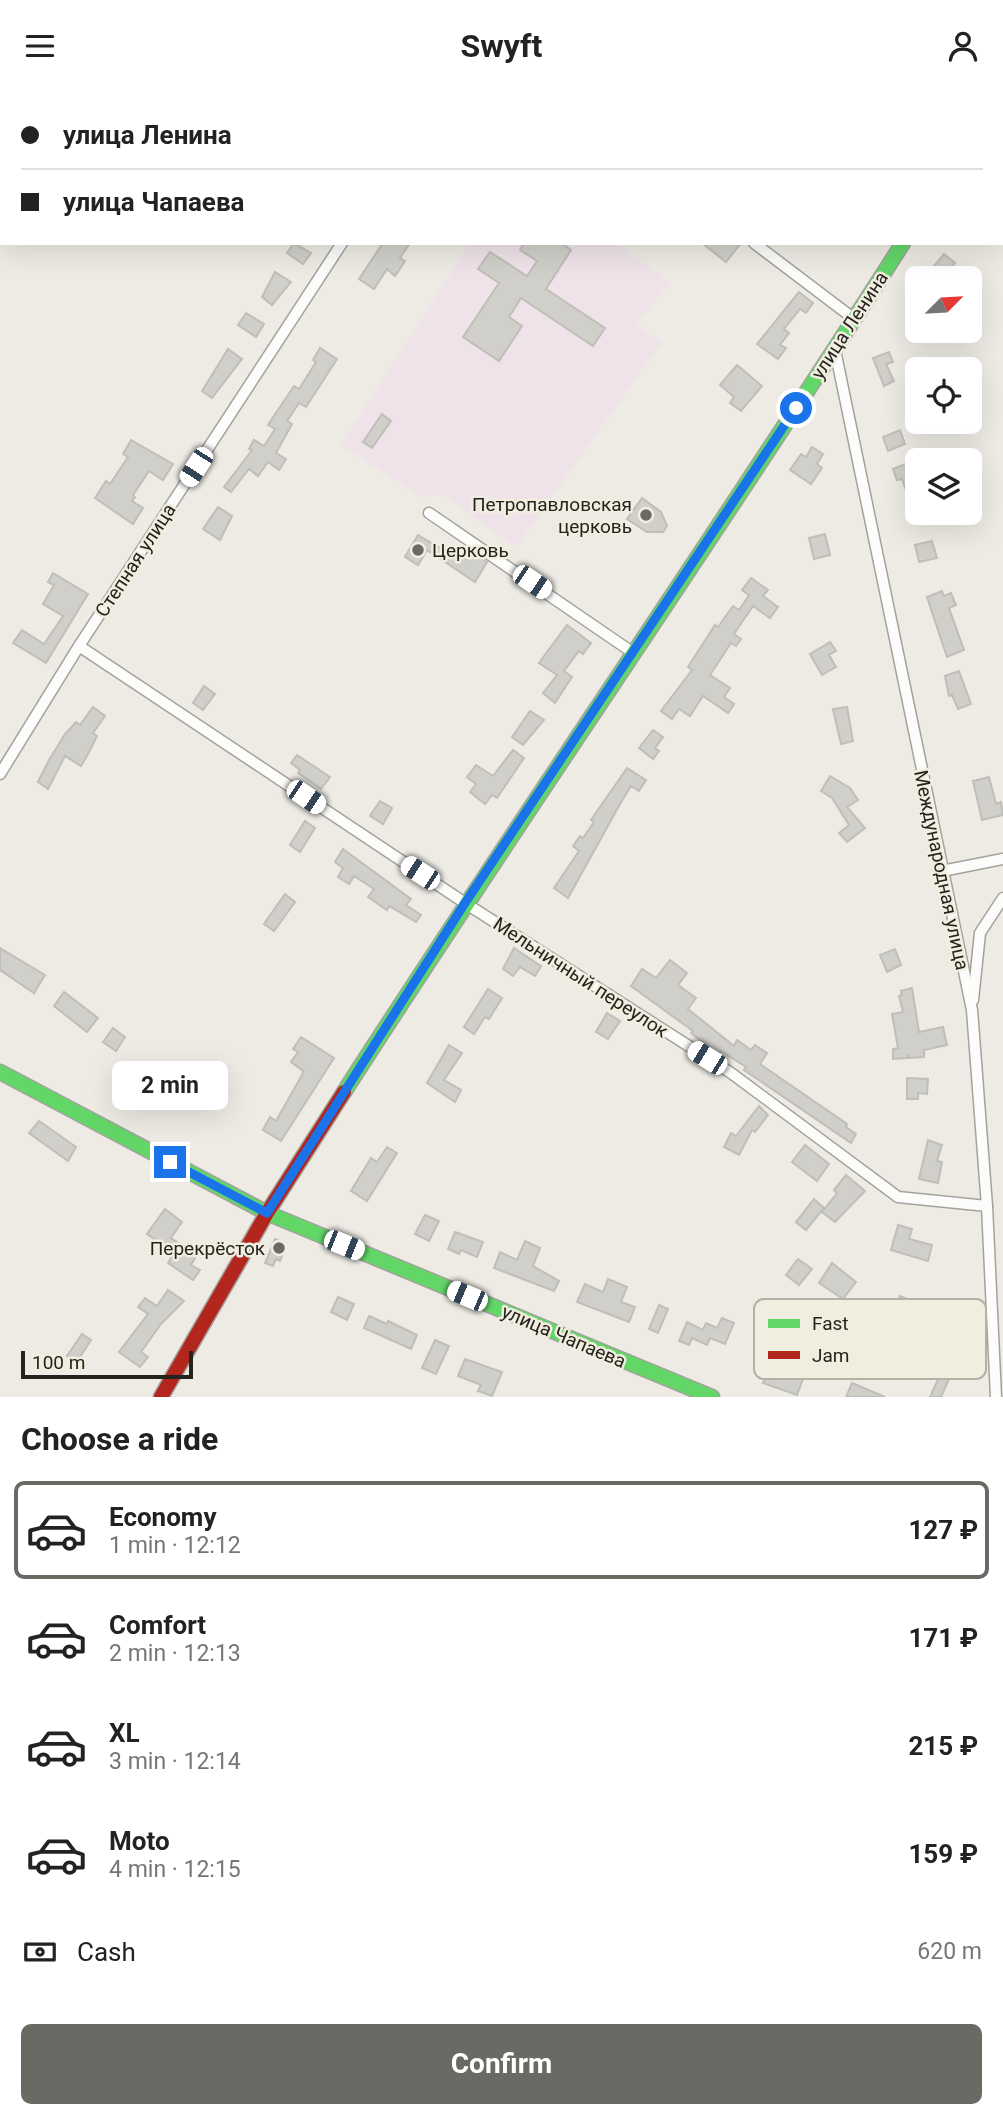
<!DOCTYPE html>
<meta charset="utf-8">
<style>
:root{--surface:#fff;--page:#f2f2f2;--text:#222;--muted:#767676;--line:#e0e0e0;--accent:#6a6963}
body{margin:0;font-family:Roboto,sans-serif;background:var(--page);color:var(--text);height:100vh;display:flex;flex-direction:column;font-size:26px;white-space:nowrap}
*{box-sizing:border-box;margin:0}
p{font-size:23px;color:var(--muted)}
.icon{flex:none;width:38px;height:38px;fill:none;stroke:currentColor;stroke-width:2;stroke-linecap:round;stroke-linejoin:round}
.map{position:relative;height:1306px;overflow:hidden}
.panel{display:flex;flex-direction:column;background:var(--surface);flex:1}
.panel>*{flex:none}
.banner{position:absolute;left:0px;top:0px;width:1004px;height:154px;box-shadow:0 7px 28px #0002;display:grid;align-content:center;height:154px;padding:0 21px;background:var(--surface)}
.needle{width:46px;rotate:66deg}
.controls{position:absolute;left:905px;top:175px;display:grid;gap:14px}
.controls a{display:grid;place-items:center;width:77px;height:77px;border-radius:10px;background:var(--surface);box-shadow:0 7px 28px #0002;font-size:35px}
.scale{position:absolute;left:21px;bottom:18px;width:172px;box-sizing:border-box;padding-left:7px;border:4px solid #24231e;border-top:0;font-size:19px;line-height:24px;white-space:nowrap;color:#24231e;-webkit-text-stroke:5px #f1eee0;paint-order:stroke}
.end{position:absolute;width:32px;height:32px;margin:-16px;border:9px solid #1a73e8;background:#fff;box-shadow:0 0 0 4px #fff}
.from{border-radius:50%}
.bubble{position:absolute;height:49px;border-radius:10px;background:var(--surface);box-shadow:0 7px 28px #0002;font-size:23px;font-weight:700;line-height:49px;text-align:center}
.car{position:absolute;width:21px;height:42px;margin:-21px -10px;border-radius:9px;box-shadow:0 0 5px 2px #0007;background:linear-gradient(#fff 24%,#345 0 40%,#fff 0 76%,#345 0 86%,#fff 0)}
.banner b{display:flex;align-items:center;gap:24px;height:66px;font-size:26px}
.banner b+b{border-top:2px solid var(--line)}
.banner i{width:18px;height:18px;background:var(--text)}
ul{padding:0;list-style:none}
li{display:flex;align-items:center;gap:21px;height:98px;margin:0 14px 10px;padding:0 7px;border:4px solid transparent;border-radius:10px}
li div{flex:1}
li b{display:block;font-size:26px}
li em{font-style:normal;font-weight:700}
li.active{border-color:var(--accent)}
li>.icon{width:63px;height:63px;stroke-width:1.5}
h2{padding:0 21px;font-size:32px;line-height:84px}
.pay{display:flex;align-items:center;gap:18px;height:77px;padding:0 21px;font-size:26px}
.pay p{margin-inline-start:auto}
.primary-button{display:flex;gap:14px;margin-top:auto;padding:14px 21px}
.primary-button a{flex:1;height:80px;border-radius:10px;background:var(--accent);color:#fff;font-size:28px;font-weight:700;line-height:80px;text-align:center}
header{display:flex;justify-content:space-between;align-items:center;height:91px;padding:0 21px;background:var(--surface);font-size:32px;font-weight:700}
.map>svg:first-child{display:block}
.education{fill:#efe3e9}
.building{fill:#d0cfc9;stroke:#bfbeb9;stroke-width:2}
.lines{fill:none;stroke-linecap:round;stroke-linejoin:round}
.street-casing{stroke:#a3a29d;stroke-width:13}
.fast-casing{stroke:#a3a29d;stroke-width:17}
.jam-casing{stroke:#a3a29d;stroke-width:17}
.street{stroke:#fcfcfb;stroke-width:10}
.fast{stroke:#63d668;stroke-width:14}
.jam{stroke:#b3261e;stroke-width:14}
.route{stroke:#1a73e8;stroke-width:9}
.poi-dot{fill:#6a6963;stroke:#f1eee0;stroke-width:2.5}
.labels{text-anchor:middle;stroke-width:5;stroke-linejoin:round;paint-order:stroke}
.street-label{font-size:19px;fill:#24231e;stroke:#f1eee0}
.poi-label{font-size:19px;fill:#24231e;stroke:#f1eee0;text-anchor:end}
.key{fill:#f1eee0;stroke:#b4b1a6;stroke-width:2}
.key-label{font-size:19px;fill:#24231e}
</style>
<header><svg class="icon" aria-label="menu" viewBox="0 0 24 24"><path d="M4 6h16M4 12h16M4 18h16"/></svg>Swyft<svg class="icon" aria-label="person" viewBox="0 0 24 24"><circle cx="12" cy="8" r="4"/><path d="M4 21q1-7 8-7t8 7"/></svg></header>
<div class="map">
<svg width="1003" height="1306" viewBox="0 0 1003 1306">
<rect width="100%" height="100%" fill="#edebe4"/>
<!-- education -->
<polygon class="education" points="470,152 613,152 672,191 635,233 662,251 516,456 442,403 423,407 341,354"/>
<!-- building -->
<g class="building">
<polygon points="294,152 311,162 303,173 287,162"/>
<polygon points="383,152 410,152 400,167 405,170 395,185 387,178 374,198 359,188"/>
<polygon points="524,152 561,152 571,159 546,198 605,237 593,255 521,207 509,226 522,235 499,270 463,246 499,192 478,178 490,161 527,185 537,170 520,159"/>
<polygon points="702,152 741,152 726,171"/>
<polygon points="944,163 955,172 942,187 924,187"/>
<polygon points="275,181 291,191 272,214 262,206"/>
<polygon points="799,201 813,212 806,222 800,218 784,238 789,242 780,254 786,257 778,268 757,253"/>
<polygon points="246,222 264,233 256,246 238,234"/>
<polygon points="320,257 337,268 306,316 299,312 287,330 292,333 276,362 286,368 279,379 268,371 258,385 249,378 231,401 224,396 252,359 249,358 254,349 264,355 275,338 268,334 294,295 299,298 316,271 313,269"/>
<polygon points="228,258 242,268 212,307 202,300"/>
<polygon points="889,261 893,271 886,273 894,290 884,295 873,267"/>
<polygon points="737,274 762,295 741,320 730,312 734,306 720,294"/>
<polygon points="382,323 391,330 372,357 363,351"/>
<polygon points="900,339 905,353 888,360 883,346"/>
<polygon points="131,349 173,373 163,389 149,380 133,404 135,406 132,410 143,417 133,433 95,407 106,390 110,393 128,366 123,363"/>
<polygon points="812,356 823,363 817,373 822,377 811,393 790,379 801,363 806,366"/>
<polygon points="910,371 917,401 908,405 902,388 897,389 893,378"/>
<polygon points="642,407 661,421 667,435 663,441 647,441 627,428"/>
<polygon points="218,416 232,425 220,449 203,438"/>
<polygon points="825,443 830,464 814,468 809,447"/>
<polygon points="418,444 445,460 448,456 466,468 471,461 487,471 475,491 427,459 418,474 405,466"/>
<polygon points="932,450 937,467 919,471 915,454"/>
<polygon points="53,482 88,503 46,572 13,552 22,539 44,553 63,525 43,513 54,494 48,491"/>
<polygon points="751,487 768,499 763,505 778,516 770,527 753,515 734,543 741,548 736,555 731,552 710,584 730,597 724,606 734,613 728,622 703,605 690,625 679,618 672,628 661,620 692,579 688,576 715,534 718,536 733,515 739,519 749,504 742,499"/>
<polygon points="942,500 944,505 951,502 956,514 949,517 964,559 947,566 927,506"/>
<polygon points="567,534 591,552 583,563 579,560 564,580 572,586 555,612 543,602 557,584 539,572"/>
<polygon points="830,551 836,560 829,564 836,576 822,584 810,563"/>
<polygon points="959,580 971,613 958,618 952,604 949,605 945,585"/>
<polygon points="204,595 215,603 203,619 193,612"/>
<polygon points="93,616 105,625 93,642 97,645 87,665 81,675 65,665 48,698 38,691 49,669 65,643 76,631 80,634"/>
<polygon points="847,616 853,650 841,653 833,618"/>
<polygon points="530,620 544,629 523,654 512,646"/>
<polygon points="653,639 663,646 655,657 659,660 653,668 639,657"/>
<polygon points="513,659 524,667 497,707 492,704 485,713 470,701 476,693 467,686 476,674 493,685"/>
<polygon points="297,664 330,686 321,698 298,682 300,679 291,672"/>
<polygon points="627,677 646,689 639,700 631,695 620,713 568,807 554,797 579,760 573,755 580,745 583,747 594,731 591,729"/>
<polygon points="830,685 850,697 858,709 847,716 865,737 847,751 839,742 849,734 832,707 821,700"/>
<polygon points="989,686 996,713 1001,711 1003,724 982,729 973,690"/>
<polygon points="380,710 392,717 383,733 370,725"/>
<polygon points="305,730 315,737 300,761 290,754"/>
<polygon points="343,758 411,808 406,814 421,824 416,831 389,815 387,819 368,806 374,798 354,785 349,793 338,786 343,777 335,771"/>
<polygon points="285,803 295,811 274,840 264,833"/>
<polygon points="0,857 45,884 34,902 0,879"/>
<polygon points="514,857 541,875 535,885 520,876 513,885 503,878"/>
<polygon points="895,858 901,874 887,881 880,864"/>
<polygon points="670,869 687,882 678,894 696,907 688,918 734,955 737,949 751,959 755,954 767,962 760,973 847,1033 846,1036 856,1043 851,1052 744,979 746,976 721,960 718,963 691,942 693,940 631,895 642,878 656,887"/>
<polygon points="912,897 919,941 943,936 947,954 924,959 924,966 908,967 908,963 907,967 893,968 893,958 898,957 892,923 903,921 899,905 902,904 901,900"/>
<polygon points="488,898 502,907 489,928 485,926 474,943 464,936"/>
<polygon points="64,901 98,927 87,941 54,915"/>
<polygon points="607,922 620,930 608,948 596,941"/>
<polygon points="113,937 125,946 116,960 103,951"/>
<polygon points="301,946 334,967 281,1050 263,1039 270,1026 276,1030 302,984 303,980 291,971 298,961 293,958"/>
<polygon points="449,954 462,962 444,989 461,999 455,1011 427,992"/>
<polygon points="186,974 200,982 187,1002 178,996 183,988 179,985"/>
<polygon points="907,987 928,988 927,1003 918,1002 918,1008 907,1008"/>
<polygon points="759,1015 768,1024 755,1041 752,1039 739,1064 724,1056 731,1042 736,1045"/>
<polygon points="39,1030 76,1056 68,1070 29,1042"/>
<polygon points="928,1049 942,1054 937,1070 942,1071 938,1092 919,1088"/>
<polygon points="805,1054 829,1073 817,1090 792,1071"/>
<polygon points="387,1056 397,1062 367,1110 351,1100 371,1067 377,1071"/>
<polygon points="846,1084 865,1100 835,1131 822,1121 837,1102 834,1099"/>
<polygon points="814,1108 824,1117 806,1139 796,1131"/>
<polygon points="165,1118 182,1131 171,1147 197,1164 191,1174 200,1179 193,1189 168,1172 174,1162 147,1143"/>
<polygon points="425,1124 439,1130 429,1150 415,1143"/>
<polygon points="898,1134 912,1138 909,1148 932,1154 928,1170 891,1159"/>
<polygon points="455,1141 483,1151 477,1166 461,1159 459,1163 448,1158"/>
<polygon points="275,1148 283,1151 281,1155 285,1157 280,1170 276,1168 273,1175 265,1172"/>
<polygon points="525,1150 540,1157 533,1175 559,1190 554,1200 494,1177 500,1161 517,1169"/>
<polygon points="798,1168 812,1178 799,1194 786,1184"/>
<polygon points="832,1172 856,1191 843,1208 819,1192"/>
<polygon points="608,1188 627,1196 621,1211 635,1216 629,1231 577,1211 585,1193 603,1201"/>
<polygon points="168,1199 184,1210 161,1233 141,1261 148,1266 140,1276 119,1261 148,1223 138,1216 145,1207 157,1215"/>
<polygon points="900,1205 956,1230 948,1249 938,1244 923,1277 895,1265 909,1232 891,1224"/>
<polygon points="338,1206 354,1213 347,1229 331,1221"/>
<polygon points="659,1214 668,1218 658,1242 649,1238"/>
<polygon points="369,1225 387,1233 388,1230 417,1244 411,1258 364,1237"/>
<polygon points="722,1227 734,1232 725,1253 710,1247 707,1254 692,1247 689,1254 679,1250 687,1231 703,1239 706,1232 717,1237"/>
<polygon points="82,1243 91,1249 76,1272 67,1265"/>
<polygon points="435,1249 449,1255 436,1283 422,1277"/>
<polygon points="948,1266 957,1270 941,1306 930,1306"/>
<polygon points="465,1268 502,1281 492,1305 478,1300 481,1294 458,1285"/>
<polygon points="771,1276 792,1286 794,1281 804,1285 797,1304 763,1292"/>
<polygon points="852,1292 885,1306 846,1306"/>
</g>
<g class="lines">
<defs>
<g id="street">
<polyline points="551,0 553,2"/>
<polyline points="440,2 441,0"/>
<polyline points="1002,2 1003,1"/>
<polyline points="1003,123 1003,124"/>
<polyline points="754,152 853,227"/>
<polyline points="835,259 972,919 987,1115 996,1306"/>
<polyline points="429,422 632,561"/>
<polyline points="79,555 465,812 731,982 898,1106 987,1115"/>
<polyline points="0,683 79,555 342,152"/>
<polyline points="942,780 1003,768"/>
<polyline points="973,909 980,842 1003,807"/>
</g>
<g id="fast">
<polyline points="0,981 267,1122 712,1306"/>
<path d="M344,1001C527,716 721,438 903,152"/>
</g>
<polyline id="jam" points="161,1306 267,1122 344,1001"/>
</defs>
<!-- street casing -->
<use href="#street" class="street-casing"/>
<!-- fast casing -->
<use href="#fast" class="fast-casing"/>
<!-- jam casing -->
<use href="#jam" class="jam-casing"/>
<!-- street -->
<use href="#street" class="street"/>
<!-- fast -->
<use href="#fast" class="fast"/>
<!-- jam -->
<use href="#jam" class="jam"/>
</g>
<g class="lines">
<!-- route -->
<polyline class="route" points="170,1071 267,1122 465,812 796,317"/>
</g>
<!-- markers -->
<g class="poi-dot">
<circle cx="646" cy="424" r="7"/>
<circle cx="418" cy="459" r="7"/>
<circle cx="279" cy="1157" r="7"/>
</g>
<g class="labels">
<!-- street labels -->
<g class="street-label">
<text transform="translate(849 234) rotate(-57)" y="7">улица Ленина</text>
<text transform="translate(135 469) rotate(-57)" y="7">Степная улица</text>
<text transform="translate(942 779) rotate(78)" y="7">Международная улица</text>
<text transform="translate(581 886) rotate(33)" y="7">Мельничный переулок</text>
<text transform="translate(564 1245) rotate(23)" y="7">улица Чапаева</text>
</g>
<!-- poi labels -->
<g class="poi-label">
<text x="632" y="420">Петропавловская<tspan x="632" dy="22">церковь</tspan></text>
<text x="432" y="466" text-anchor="start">Церковь</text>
<text x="265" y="1164">Перекрёсток</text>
</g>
</g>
<!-- legend -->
<rect x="754" y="1208" width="232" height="80" rx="10" class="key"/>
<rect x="768" y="1228" width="32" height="9" fill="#63d668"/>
<rect x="768" y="1260" width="32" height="8" fill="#b3261e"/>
<g class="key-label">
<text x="812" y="1239">Fast</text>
<text x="812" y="1271">Jam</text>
</g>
</svg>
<div class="controls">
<a><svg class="needle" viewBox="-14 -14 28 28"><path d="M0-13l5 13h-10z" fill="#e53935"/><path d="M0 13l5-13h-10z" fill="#767676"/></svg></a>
<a><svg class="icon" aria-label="locate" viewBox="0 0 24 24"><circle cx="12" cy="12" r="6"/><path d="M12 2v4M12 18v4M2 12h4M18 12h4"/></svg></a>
<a><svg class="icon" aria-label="layers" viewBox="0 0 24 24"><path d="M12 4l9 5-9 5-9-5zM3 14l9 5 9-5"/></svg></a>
</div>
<div class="scale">100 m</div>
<i class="end from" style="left:796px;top:317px"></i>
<i class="end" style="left:170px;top:1071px"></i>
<div class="bubble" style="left:112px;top:970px;width:116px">2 min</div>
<i class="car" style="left:196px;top:376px;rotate:213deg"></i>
<i class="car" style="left:532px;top:491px;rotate:124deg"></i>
<i class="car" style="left:306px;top:706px;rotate:124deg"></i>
<i class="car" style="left:420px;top:782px;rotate:303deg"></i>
<i class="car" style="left:707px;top:967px;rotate:302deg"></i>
<i class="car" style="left:344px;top:1154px;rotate:112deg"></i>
<i class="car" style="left:467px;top:1205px;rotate:293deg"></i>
<div class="banner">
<b><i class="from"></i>улица Ленина</b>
<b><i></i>улица Чапаева</b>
</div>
</div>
<section class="panel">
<h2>Choose a ride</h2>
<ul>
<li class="active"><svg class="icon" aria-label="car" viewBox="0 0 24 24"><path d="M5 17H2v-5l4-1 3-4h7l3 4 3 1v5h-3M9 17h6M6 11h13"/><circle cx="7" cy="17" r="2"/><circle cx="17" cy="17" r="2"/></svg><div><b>Economy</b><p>1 min · 12:12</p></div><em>127 ₽</em></li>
<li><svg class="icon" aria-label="car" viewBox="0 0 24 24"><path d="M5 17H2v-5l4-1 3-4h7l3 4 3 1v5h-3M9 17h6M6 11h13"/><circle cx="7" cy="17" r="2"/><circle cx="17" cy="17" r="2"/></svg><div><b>Comfort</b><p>2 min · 12:13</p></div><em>171 ₽</em></li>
<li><svg class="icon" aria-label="car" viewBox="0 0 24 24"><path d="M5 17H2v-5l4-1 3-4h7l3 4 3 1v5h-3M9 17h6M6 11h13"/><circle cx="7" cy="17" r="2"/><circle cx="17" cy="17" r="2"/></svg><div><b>XL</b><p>3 min · 12:14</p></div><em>215 ₽</em></li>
<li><svg class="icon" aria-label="car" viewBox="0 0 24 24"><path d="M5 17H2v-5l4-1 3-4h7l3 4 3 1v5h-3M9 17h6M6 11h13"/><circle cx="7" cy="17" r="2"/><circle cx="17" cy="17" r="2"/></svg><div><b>Moto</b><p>4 min · 12:15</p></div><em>159 ₽</em></li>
</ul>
<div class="pay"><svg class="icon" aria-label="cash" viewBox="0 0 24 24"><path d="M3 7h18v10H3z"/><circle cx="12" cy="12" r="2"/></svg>Cash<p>620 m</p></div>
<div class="primary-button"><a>Confirm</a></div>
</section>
